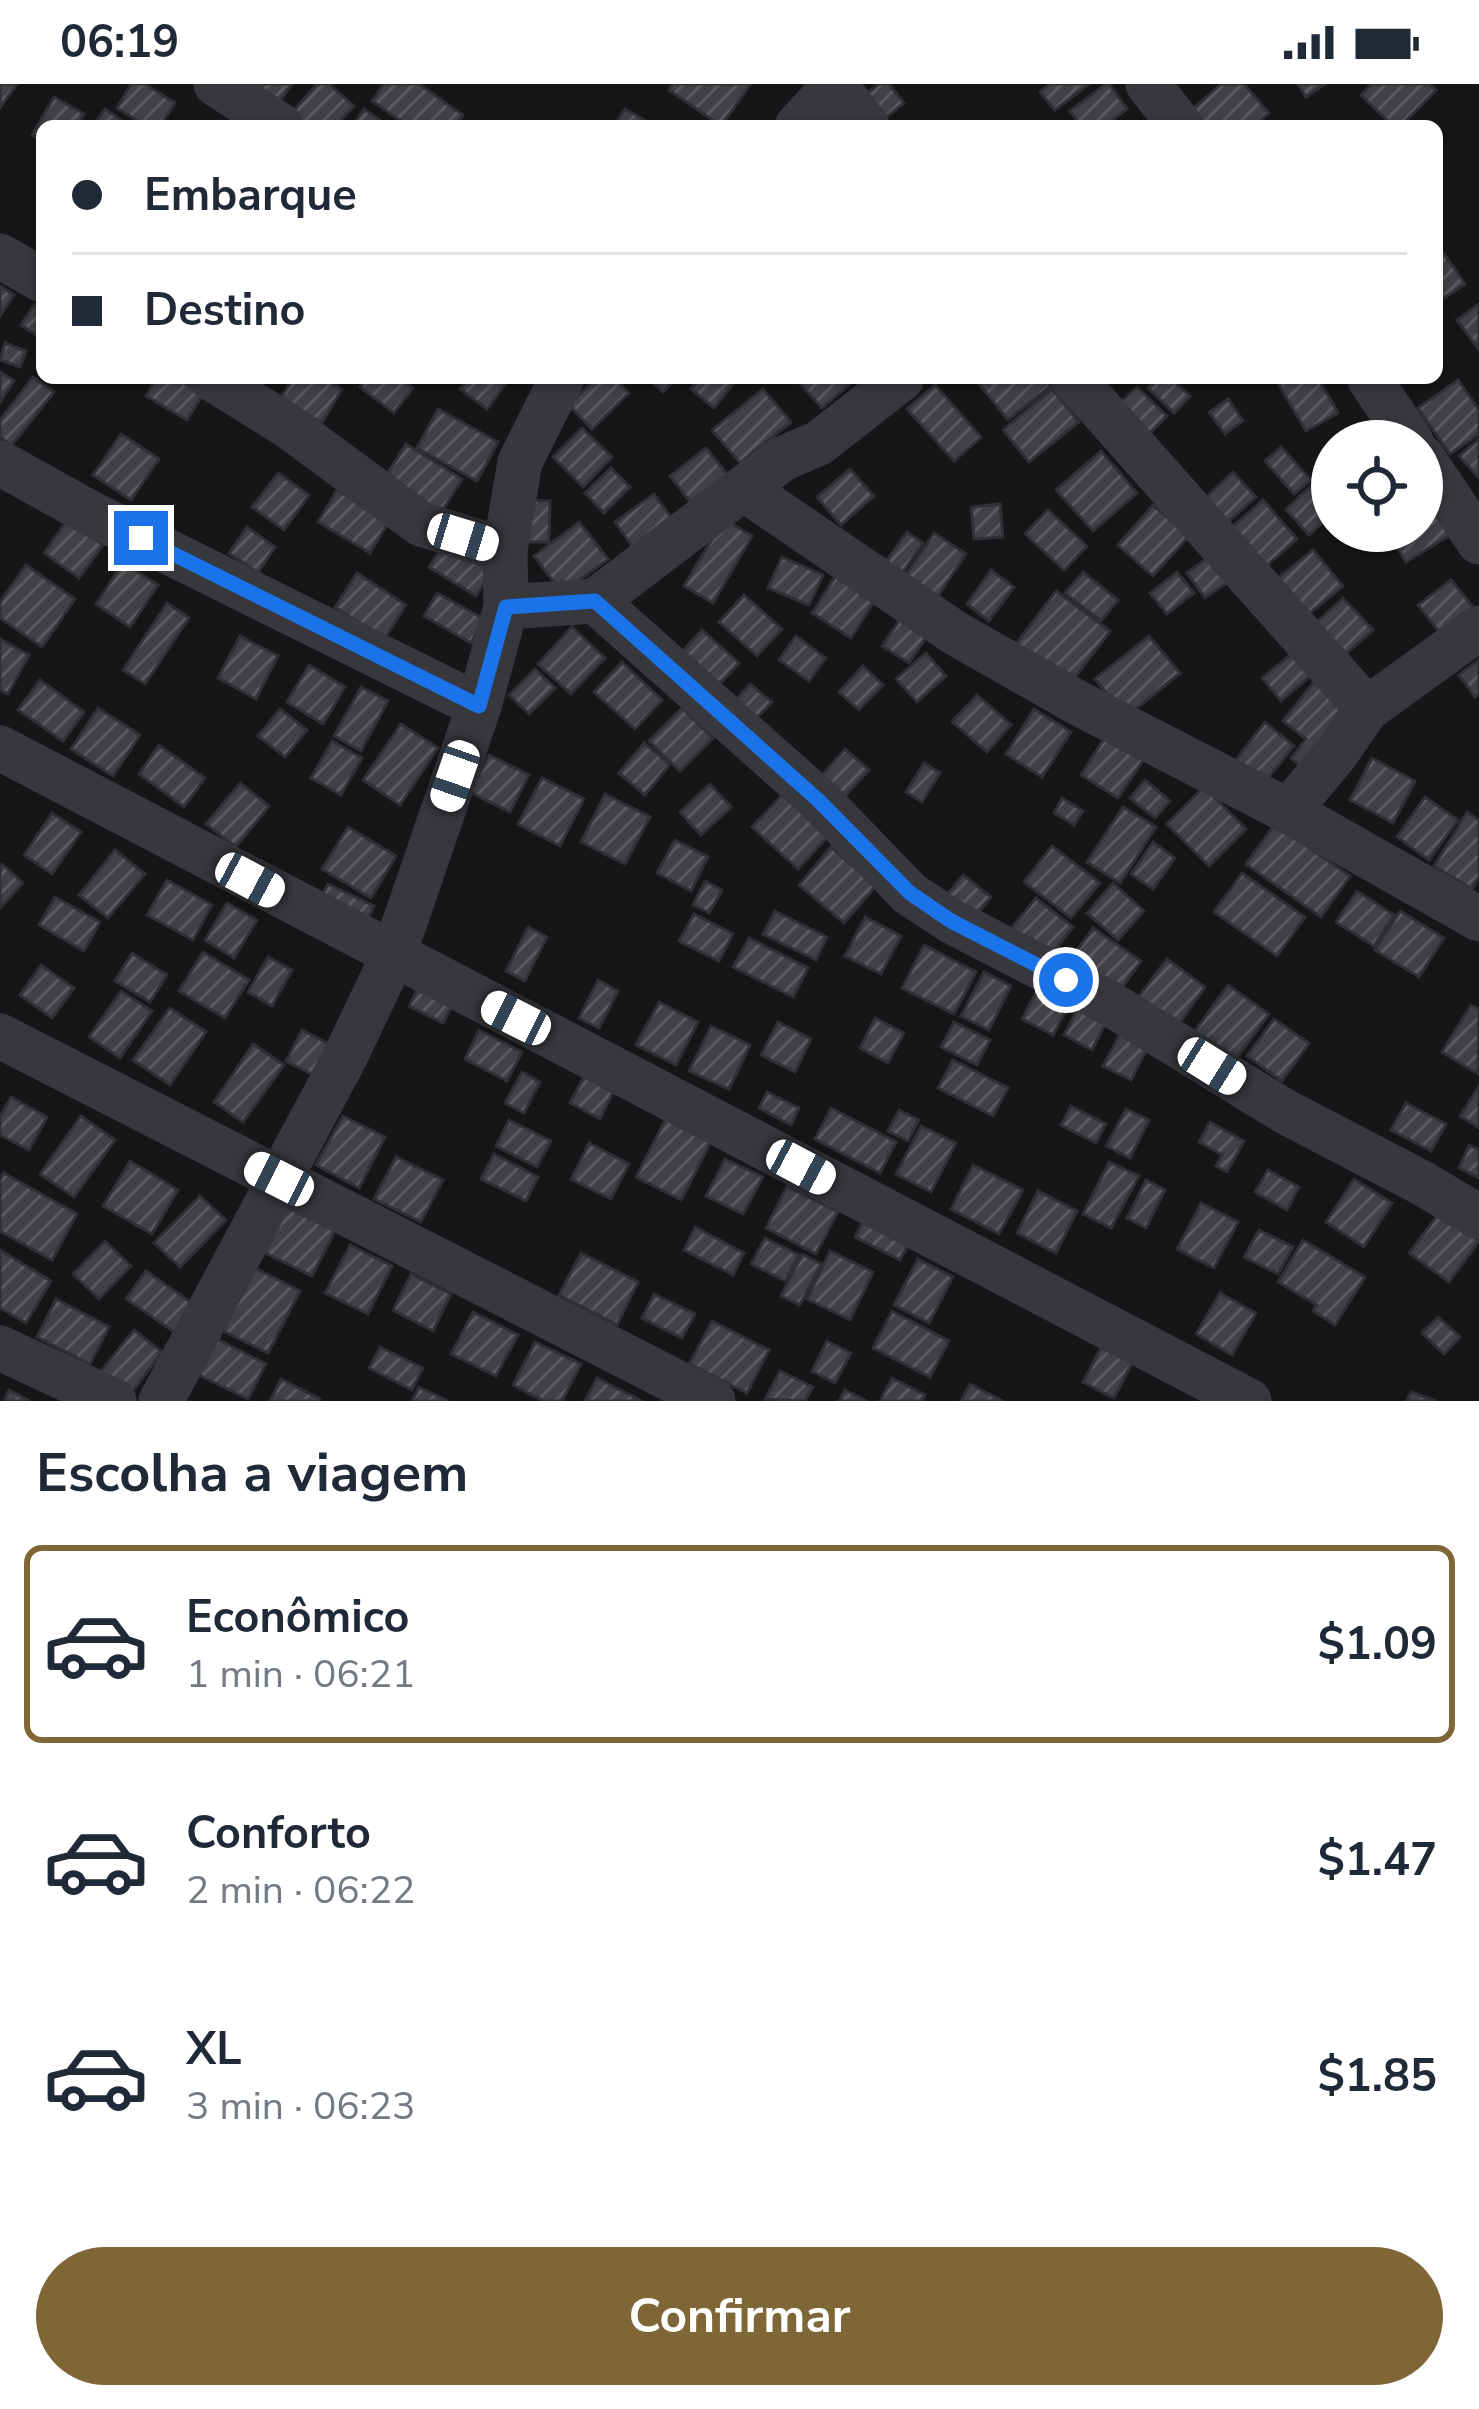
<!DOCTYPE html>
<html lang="pt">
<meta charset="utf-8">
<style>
:root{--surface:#fff;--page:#f2f2f3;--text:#1f2937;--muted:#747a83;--line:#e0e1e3;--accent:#7e6636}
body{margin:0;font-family:"Nunito Sans",sans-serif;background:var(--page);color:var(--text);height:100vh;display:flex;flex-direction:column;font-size:45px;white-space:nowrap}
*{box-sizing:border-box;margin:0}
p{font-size:39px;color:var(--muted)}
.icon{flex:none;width:66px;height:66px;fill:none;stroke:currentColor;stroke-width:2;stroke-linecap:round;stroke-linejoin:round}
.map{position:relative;height:1317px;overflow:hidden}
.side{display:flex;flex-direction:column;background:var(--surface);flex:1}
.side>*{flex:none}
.banner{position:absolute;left:36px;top:36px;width:1407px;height:264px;border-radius:18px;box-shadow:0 3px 9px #0004;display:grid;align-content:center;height:264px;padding:0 36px;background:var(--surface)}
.buttons{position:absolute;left:1311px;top:336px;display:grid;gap:24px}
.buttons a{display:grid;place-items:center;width:132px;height:132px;border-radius:50%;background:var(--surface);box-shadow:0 3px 9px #0004;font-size:60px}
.end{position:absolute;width:54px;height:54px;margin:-27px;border:15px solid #1a73e8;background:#fff;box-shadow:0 0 0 6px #fff}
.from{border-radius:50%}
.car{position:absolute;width:36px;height:72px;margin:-36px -18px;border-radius:15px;box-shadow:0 0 9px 3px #0007;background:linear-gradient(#fff 24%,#345 0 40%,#fff 0 76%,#345 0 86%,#fff 0)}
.banner b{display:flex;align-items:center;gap:42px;height:114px;font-size:45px}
.banner b+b{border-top:3px solid var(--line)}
.banner i{width:30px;height:30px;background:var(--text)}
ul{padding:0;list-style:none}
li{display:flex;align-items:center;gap:36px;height:198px;margin:0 24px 18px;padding:0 12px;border:6px solid transparent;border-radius:18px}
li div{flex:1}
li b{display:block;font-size:45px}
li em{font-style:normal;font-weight:700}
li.current{border-color:var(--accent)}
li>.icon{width:108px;height:108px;stroke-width:1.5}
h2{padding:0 36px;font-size:54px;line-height:144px}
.cta{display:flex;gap:24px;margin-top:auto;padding:24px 36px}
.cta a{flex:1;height:138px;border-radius:72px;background:var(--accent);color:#fff;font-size:48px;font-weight:700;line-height:138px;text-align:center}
.status{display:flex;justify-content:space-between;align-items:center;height:84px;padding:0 60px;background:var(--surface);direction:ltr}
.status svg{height:33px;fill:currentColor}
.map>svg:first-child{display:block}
.building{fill:url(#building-hatch);stroke:#303034;stroke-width:3}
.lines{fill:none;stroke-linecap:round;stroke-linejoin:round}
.minor{stroke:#37383d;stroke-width:45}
.route{stroke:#1a73e8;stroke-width:15}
</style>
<div class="status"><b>06:19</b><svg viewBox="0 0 49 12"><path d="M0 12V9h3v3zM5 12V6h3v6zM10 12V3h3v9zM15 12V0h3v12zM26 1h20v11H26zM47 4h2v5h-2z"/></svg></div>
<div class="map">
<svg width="1479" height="1317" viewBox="0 0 1479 1317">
<defs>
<pattern id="building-hatch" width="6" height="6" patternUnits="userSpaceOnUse" patternTransform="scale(3)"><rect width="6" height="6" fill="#404145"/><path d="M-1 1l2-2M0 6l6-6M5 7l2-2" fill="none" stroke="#595a5e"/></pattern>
</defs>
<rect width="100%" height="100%" fill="#161618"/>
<!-- building -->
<g class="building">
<polygon points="0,0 17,0 0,24"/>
<polygon points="131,0 145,0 175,19 160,42 146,42 117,24"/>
<polygon points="242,0 292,0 274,25"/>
<polygon points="317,0 329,0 354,22 336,42 299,42 288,33"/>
<polygon points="384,0 419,0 463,31 455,42 408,42 372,17"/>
<polygon points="673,0 749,0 750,1 721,42 669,6"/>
<polygon points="879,0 889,0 904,19 875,42 855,19"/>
<polygon points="1050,0 1089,0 1055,26 1040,8"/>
<polygon points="1106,0 1109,0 1127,25 1104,42 1081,42 1070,27"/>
<polygon points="1221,0 1244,0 1269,29 1254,42 1198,42 1187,30"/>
<polygon points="1298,0 1325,0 1306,13"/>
<polygon points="1372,0 1429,0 1436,6 1401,42 1393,42 1361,11"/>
<polygon points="54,13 84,30 77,42 42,42 42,56 32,51"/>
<polygon points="105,25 130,42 93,42"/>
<polygon points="364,25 388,42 352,42"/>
<polygon points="625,25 655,42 614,42"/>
<polygon points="1441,165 1465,200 1444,214 1437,203 1437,168"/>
<polygon points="0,202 14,211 0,232"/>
<polygon points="1479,220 1479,266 1457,236"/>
<polygon points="34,221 42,226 42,255 21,241"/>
<polygon points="5,259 26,267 20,283 0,276"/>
<polygon points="0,288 14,297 0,318"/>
<polygon points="33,293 54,308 11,362 0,353 0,336"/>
<polygon points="157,294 176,294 203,310 187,336 146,312"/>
<polygon points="293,294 323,294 342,305 322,339 280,315"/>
<polygon points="367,294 400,294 413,304 394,329 360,303"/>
<polygon points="469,294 510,294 487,325 460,305"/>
<polygon points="596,294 615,294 629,309 592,345 569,321"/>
<polygon points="648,294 677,294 663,308"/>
<polygon points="699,294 733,294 736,296 714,324 691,305"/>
<polygon points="795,294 857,294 822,324"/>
<polygon points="974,294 1045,294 1051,302 1008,336"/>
<polygon points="1158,294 1170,294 1190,312 1174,329 1148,304"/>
<polygon points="1275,294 1318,294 1338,329 1306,347"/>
<polygon points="1458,296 1479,326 1479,350 1450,370 1418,324"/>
<polygon points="935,301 981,353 954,377 907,325"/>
<polygon points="1137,303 1167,332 1148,351 1118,321"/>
<polygon points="763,305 791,338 740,379 712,346"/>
<polygon points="1052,305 1079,338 1029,378 1003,346"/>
<polygon points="1228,315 1243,337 1225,350 1209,328"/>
<polygon points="438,325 498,358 477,397 417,364"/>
<polygon points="582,344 612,373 583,403 553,373"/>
<polygon points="121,350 159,375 131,416 93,391"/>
<polygon points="1479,355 1479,394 1459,372"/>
<polygon points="406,360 462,395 441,429 384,395"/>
<polygon points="1281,363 1311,396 1294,410 1265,377"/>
<polygon points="706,364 727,390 691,419 670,392"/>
<polygon points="1101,367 1137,409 1093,447 1056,406"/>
<polygon points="611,384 630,403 604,429 585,409"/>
<polygon points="850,385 874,412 841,441 817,413"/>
<polygon points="1233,388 1256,413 1221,444 1199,420"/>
<polygon points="278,389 309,411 284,446 252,423"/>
<polygon points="1312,401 1332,422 1332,430 1309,451 1286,425"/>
<polygon points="337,406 389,437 370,469 318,438"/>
<polygon points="1422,408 1450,451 1406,478 1386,447 1422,447"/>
<polygon points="654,410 676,440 637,469 615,438"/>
<polygon points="522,416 550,417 549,458 521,458"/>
<polygon points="1263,416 1297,455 1257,490 1222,452"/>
<polygon points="1000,420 1003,453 974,455 971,423"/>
<polygon points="1153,421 1189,452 1153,492 1118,461"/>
<polygon points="1048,426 1087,462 1064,486 1025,450"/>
<polygon points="68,435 103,461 79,494 44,469"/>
<polygon points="724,435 752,452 713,519 684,502"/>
<polygon points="579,438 608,475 562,509 534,472"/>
<polygon points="247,443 275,463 258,489 229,469"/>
<polygon points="907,448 923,459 899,494 882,483"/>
<polygon points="934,449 966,470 936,515 904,494"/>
<polygon points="449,452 496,481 476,512 429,483"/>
<polygon points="1313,466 1343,502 1299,538 1268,502"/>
<polygon points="1214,469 1233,494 1205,514 1187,489"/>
<polygon points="782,473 823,491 809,521 768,504"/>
<polygon points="123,479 158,501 130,543 96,520"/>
<polygon points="26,481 75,515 42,563 0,534 0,518"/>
<polygon points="991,486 1014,503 989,537 967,520"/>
<polygon points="838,488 877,513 851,554 812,529"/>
<polygon points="1083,488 1118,516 1101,537 1065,509"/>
<polygon points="1177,488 1194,509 1167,530 1150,509"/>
<polygon points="357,489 406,521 384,555 335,523"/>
<polygon points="1451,496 1474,524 1441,550 1418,521"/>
<polygon points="1056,507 1110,547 1070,600 1016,560"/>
<polygon points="437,509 484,535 471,559 424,532"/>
<polygon points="744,511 782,545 757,572 719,538"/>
<polygon points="1343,514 1373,546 1338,577 1309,545"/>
<polygon points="167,519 189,534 145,600 123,586"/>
<polygon points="902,532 929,549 909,579 882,562"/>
<polygon points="572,543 605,574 571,610 538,580"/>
<polygon points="702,546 739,579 720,600 683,567"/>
<polygon points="240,552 278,572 256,615 218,594"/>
<polygon points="796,552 826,574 809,597 779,576"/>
<polygon points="1149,552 1180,589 1126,633 1095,595"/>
<polygon points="0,555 29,571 8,610 0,606"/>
<polygon points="1300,563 1319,585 1281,617 1262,594"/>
<polygon points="926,569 946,592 917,618 896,595"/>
<polygon points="1479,576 1479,610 1475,613 1459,591"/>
<polygon points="622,578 662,616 635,645 594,608"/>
<polygon points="309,581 345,603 323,640 287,618"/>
<polygon points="863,582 883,601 859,626 839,608"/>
<polygon points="535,585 555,604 529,630 509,611"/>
<polygon points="1316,595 1359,629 1310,690 1291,674 1306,655 1283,637"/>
<polygon points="40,596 84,628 63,657 18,626"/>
<polygon points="750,600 772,618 751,640 730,622"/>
<polygon points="361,603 388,617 361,667 334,652"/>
<polygon points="977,611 1011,641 987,668 952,638"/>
<polygon points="98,624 140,651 113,692 71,665"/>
<polygon points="682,624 713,654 680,687 649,657"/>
<polygon points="280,625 307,646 285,673 258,652"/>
<polygon points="1034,625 1071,648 1042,693 1006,670"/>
<polygon points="1265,638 1294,662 1264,699 1235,677"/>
<polygon points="401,640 438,664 400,721 363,696"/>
<polygon points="1108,648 1146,672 1118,714 1081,691"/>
<polygon points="332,657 362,674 341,711 311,694"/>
<polygon points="644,659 670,680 645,711 619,689"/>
<polygon points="159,661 205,694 184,723 139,690"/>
<polygon points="845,665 869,686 845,712 822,691"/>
<polygon points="489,671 529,691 510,728 470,708"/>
<polygon points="1372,674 1415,697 1393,739 1350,716"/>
<polygon points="924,679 940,689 922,718 906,708"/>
<polygon points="542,694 584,715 560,762 518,740"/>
<polygon points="1145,696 1170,717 1155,734 1130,714"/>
<polygon points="240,699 269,722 236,763 206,740"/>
<polygon points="710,700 731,723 701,751 680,728"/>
<polygon points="1204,703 1246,745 1209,782 1167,740"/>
<polygon points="785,708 831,749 798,785 752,743"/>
<polygon points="605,710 650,733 625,780 581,758"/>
<polygon points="1425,713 1458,736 1429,776 1397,753"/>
<polygon points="1062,714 1083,727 1074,741 1054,729"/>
<polygon points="1123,723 1156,743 1120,799 1087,778"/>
<polygon points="1467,728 1479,736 1479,793 1472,805 1434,782"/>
<polygon points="52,729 81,748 52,790 24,771"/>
<polygon points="1275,740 1350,792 1321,833 1246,780"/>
<polygon points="348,743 396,772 371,814 322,785"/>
<polygon points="675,756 708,773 691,807 657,789"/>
<polygon points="1153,758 1175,774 1153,805 1131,790"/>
<polygon points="1052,762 1100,799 1071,834 1024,798"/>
<polygon points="831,763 876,802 844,839 799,801"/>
<polygon points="115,766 145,790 108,834 79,811"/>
<polygon points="2,780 23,799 0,824 0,782"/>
<polygon points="1242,789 1305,833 1277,872 1214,828"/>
<polygon points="963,791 991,813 970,839 942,817"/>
<polygon points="167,796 212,821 193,856 147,831"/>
<polygon points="705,797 722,806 709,829 693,821"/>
<polygon points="1113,799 1144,827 1118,856 1087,829"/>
<polygon points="328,800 374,822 360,850 314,827"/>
<polygon points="1357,807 1394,831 1374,862 1336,838"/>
<polygon points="55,813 100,838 84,867 39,841"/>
<polygon points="1036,814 1073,843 1047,876 1009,847"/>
<polygon points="227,819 257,836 234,874 205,856"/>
<polygon points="775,827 827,853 816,876 763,850"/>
<polygon points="1400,827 1444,854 1419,893 1375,866"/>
<polygon points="694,830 733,850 719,877 679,857"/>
<polygon points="865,833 901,852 881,890 845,872"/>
<polygon points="528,843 547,853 525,897 506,887"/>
<polygon points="1093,844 1141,877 1114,915 1066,882"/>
<polygon points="749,854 808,884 793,913 733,883"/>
<polygon points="924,861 976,888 954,930 902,904"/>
<polygon points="203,868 249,896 225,934 179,907"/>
<polygon points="132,869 167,891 150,918 115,897"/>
<polygon points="268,873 292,886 272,922 248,908"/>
<polygon points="1167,875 1205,903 1171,951 1131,923"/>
<polygon points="41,881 74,904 52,934 20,911"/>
<polygon points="984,888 1011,902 989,946 961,932"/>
<polygon points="598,896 618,907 599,944 579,934"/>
<polygon points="1042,897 1073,913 1053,951 1022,935"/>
<polygon points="420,900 454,918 443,939 409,922"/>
<polygon points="1228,901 1269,930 1232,980 1192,951"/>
<polygon points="121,907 152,927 120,974 89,953"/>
<polygon points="1083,914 1111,928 1092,966 1064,951"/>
<polygon points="659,918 698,938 676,981 636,961"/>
<polygon points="1471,921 1479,925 1478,990 1442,968"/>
<polygon points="170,924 206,948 170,1001 133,976"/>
<polygon points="875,934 904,949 888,979 860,964"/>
<polygon points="1274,935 1309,959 1282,997 1247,972"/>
<polygon points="778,938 811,955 795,988 761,971"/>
<polygon points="954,938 990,956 977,981 941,963"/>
<polygon points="711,942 750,961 729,1005 689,987"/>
<polygon points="302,946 329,960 313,991 286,977"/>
<polygon points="479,946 522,968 507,997 465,975"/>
<polygon points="1121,948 1148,963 1131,996 1103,982"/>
<polygon points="253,960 284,981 243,1038 214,1018"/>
<polygon points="953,976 1008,1004 993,1032 938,1004"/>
<polygon points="522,988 540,998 524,1029 505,1019"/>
<polygon points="585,991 614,1006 600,1035 570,1019"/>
<polygon points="1479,1002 1479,1044 1460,1032"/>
<polygon points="767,1008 799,1024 791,1041 759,1024"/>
<polygon points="11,1013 47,1033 29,1066 0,1051 0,1033"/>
<polygon points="1406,1019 1446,1040 1431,1067 1391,1046"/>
<polygon points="1071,1022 1106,1040 1096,1059 1061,1041"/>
<polygon points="831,1024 896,1058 880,1089 815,1055"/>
<polygon points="1126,1025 1149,1036 1130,1074 1106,1062"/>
<polygon points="899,1026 919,1036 908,1057 888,1047"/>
<polygon points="81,1032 115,1056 74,1113 40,1090"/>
<polygon points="343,1032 385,1053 359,1104 316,1081"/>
<polygon points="666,1034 711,1058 681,1116 636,1093"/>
<polygon points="509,1036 551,1057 537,1083 496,1062"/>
<polygon points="1210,1038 1244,1057 1227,1088 1216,1082 1222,1071 1199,1058"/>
<polygon points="921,1042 956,1059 931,1108 896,1090"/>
<polygon points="589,1059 629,1080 611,1115 571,1095"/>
<polygon points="1469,1061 1479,1066 1479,1094 1459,1084"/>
<polygon points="494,1070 538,1093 526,1117 481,1095"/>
<polygon points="396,1073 443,1096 421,1138 374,1115"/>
<polygon points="725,1075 763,1093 743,1130 706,1112"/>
<polygon points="130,1077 178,1106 152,1150 103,1122"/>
<polygon points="1109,1078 1139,1092 1111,1144 1083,1130"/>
<polygon points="973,1081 1023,1106 999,1150 951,1125"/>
<polygon points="1268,1086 1299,1103 1287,1126 1255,1108"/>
<polygon points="4,1089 77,1130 52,1176 0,1147 0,1095"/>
<polygon points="1354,1095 1392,1119 1364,1163 1326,1138"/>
<polygon points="1146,1096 1165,1106 1146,1144 1127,1134"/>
<polygon points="787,1102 838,1128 816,1170 766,1144"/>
<polygon points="1038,1107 1077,1127 1056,1169 1017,1149"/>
<polygon points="200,1112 226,1136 180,1183 154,1159"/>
<polygon points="1201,1119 1238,1138 1214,1184 1177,1165"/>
<polygon points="287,1123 335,1147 312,1192 263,1168"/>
<polygon points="1440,1128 1479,1157 1449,1198 1409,1169"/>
<polygon points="866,1132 911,1155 900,1176 855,1153"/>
<polygon points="695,1143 744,1169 733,1191 684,1166"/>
<polygon points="1259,1146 1293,1163 1278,1190 1244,1173"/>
<polygon points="765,1154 799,1171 785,1197 751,1180"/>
<polygon points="1303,1156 1365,1193 1335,1241 1313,1227 1317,1221 1278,1198"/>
<polygon points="105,1157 131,1182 99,1215 73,1190"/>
<polygon points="350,1161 392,1182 368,1230 325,1209"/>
<polygon points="0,1166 51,1197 26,1239 0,1224"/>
<polygon points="830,1167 873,1188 850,1236 807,1215"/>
<polygon points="581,1169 638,1198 617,1241 559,1211"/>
<polygon points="802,1170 821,1180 800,1221 781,1212"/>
<polygon points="918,1175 953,1193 929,1239 894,1221"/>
<polygon points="251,1182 300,1207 268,1269 219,1245"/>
<polygon points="146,1187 202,1226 183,1254 126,1215"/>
<polygon points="411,1190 451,1210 433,1247 393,1226"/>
<polygon points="1220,1209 1256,1229 1232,1271 1196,1250"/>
<polygon points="654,1210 695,1230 682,1254 642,1234"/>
<polygon points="56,1215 109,1243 90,1280 37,1253"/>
<polygon points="892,1227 949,1257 930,1293 873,1264"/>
<polygon points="473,1228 518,1251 496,1292 451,1270"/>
<polygon points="1438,1233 1460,1253 1444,1270 1422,1249"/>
<polygon points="712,1237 769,1266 747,1309 689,1280"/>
<polygon points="134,1246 162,1268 130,1311 100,1288"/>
<polygon points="217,1255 266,1280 248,1315 199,1291"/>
<polygon points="827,1257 851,1269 835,1299 812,1287"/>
<polygon points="535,1258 581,1280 562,1317 544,1317 513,1301"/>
<polygon points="1103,1260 1134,1275 1114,1314 1083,1298"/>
<polygon points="380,1263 423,1284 412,1306 369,1284"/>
<polygon points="780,1287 813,1303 805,1317 765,1315"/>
<polygon points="597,1294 642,1317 585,1317"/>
<polygon points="892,1294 925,1311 922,1317 880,1317"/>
<polygon points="281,1295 320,1315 319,1317 270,1317"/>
<polygon points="970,1300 1003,1317 961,1317"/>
<polygon points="419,1303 448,1317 412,1317"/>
<polygon points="9,1306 30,1317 4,1317"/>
<polygon points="845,1306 867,1317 839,1317"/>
<polygon points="1411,1308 1436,1317 1407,1317"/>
</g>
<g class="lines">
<!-- minor -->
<g class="minor">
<polyline points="216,0 281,42"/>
<polyline points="834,0 867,42"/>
<polyline points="1148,0 1181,42"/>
<polyline points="797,42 836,0"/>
<polyline points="0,172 42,196"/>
<polyline points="211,294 288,342 421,440 505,466"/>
<polyline points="1073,294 1367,625"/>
<polyline points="1369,294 1411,357"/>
<polyline points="1422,373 1479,458"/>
<polyline points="0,379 90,429 479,622"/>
<polyline points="744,405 955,549 1080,620 1288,727 1479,835"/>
<polyline points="595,517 819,716 910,810 951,837 1104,916 1284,1027 1422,1099 1479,1133"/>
<polyline points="506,523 595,517 782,375 819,359 902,294"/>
<polyline points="0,664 1249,1317"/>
<polyline points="1288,727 1335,671 1367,625 1479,544"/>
<polyline points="0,952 713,1317"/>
<polyline points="0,1264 114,1317"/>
<polyline points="161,1317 344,975 394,870 479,622 506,523 505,466 520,378 562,294"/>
</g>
</g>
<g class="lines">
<!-- route -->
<polyline class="route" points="141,454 479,622 506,523 595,517 818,716 910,809 951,837 1066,896"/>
</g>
</svg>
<div class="buttons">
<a><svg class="icon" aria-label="locate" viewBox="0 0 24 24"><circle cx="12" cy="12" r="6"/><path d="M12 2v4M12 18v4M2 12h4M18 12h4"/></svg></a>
</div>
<i class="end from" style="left:1066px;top:896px"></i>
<i class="end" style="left:141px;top:454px"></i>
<i class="car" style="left:463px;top:453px;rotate:107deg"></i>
<i class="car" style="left:455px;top:692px;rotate:199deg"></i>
<i class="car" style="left:250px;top:796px;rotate:118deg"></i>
<i class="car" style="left:516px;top:934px;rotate:297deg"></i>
<i class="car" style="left:1212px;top:982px;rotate:122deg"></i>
<i class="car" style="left:801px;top:1083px;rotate:118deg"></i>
<i class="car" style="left:279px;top:1095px;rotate:297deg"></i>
<div class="banner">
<b><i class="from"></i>Embarque</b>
<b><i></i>Destino</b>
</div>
</div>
<section class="side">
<h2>Escolha a viagem</h2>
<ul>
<li class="current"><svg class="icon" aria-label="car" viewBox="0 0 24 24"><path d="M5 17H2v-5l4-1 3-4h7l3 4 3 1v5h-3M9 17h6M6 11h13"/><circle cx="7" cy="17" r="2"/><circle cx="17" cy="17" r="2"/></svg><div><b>Econômico</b><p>1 min · 06:21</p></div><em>$1.09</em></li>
<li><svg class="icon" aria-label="car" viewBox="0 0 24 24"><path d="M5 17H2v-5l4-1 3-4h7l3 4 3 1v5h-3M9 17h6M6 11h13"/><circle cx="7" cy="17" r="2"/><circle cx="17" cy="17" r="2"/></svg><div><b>Conforto</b><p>2 min · 06:22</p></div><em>$1.47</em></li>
<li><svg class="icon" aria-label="car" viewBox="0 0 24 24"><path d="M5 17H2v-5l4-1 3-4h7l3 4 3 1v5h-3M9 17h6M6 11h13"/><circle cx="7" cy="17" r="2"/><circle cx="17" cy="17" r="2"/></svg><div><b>XL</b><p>3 min · 06:23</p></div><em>$1.85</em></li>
</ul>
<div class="cta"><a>Confirmar</a></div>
</section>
